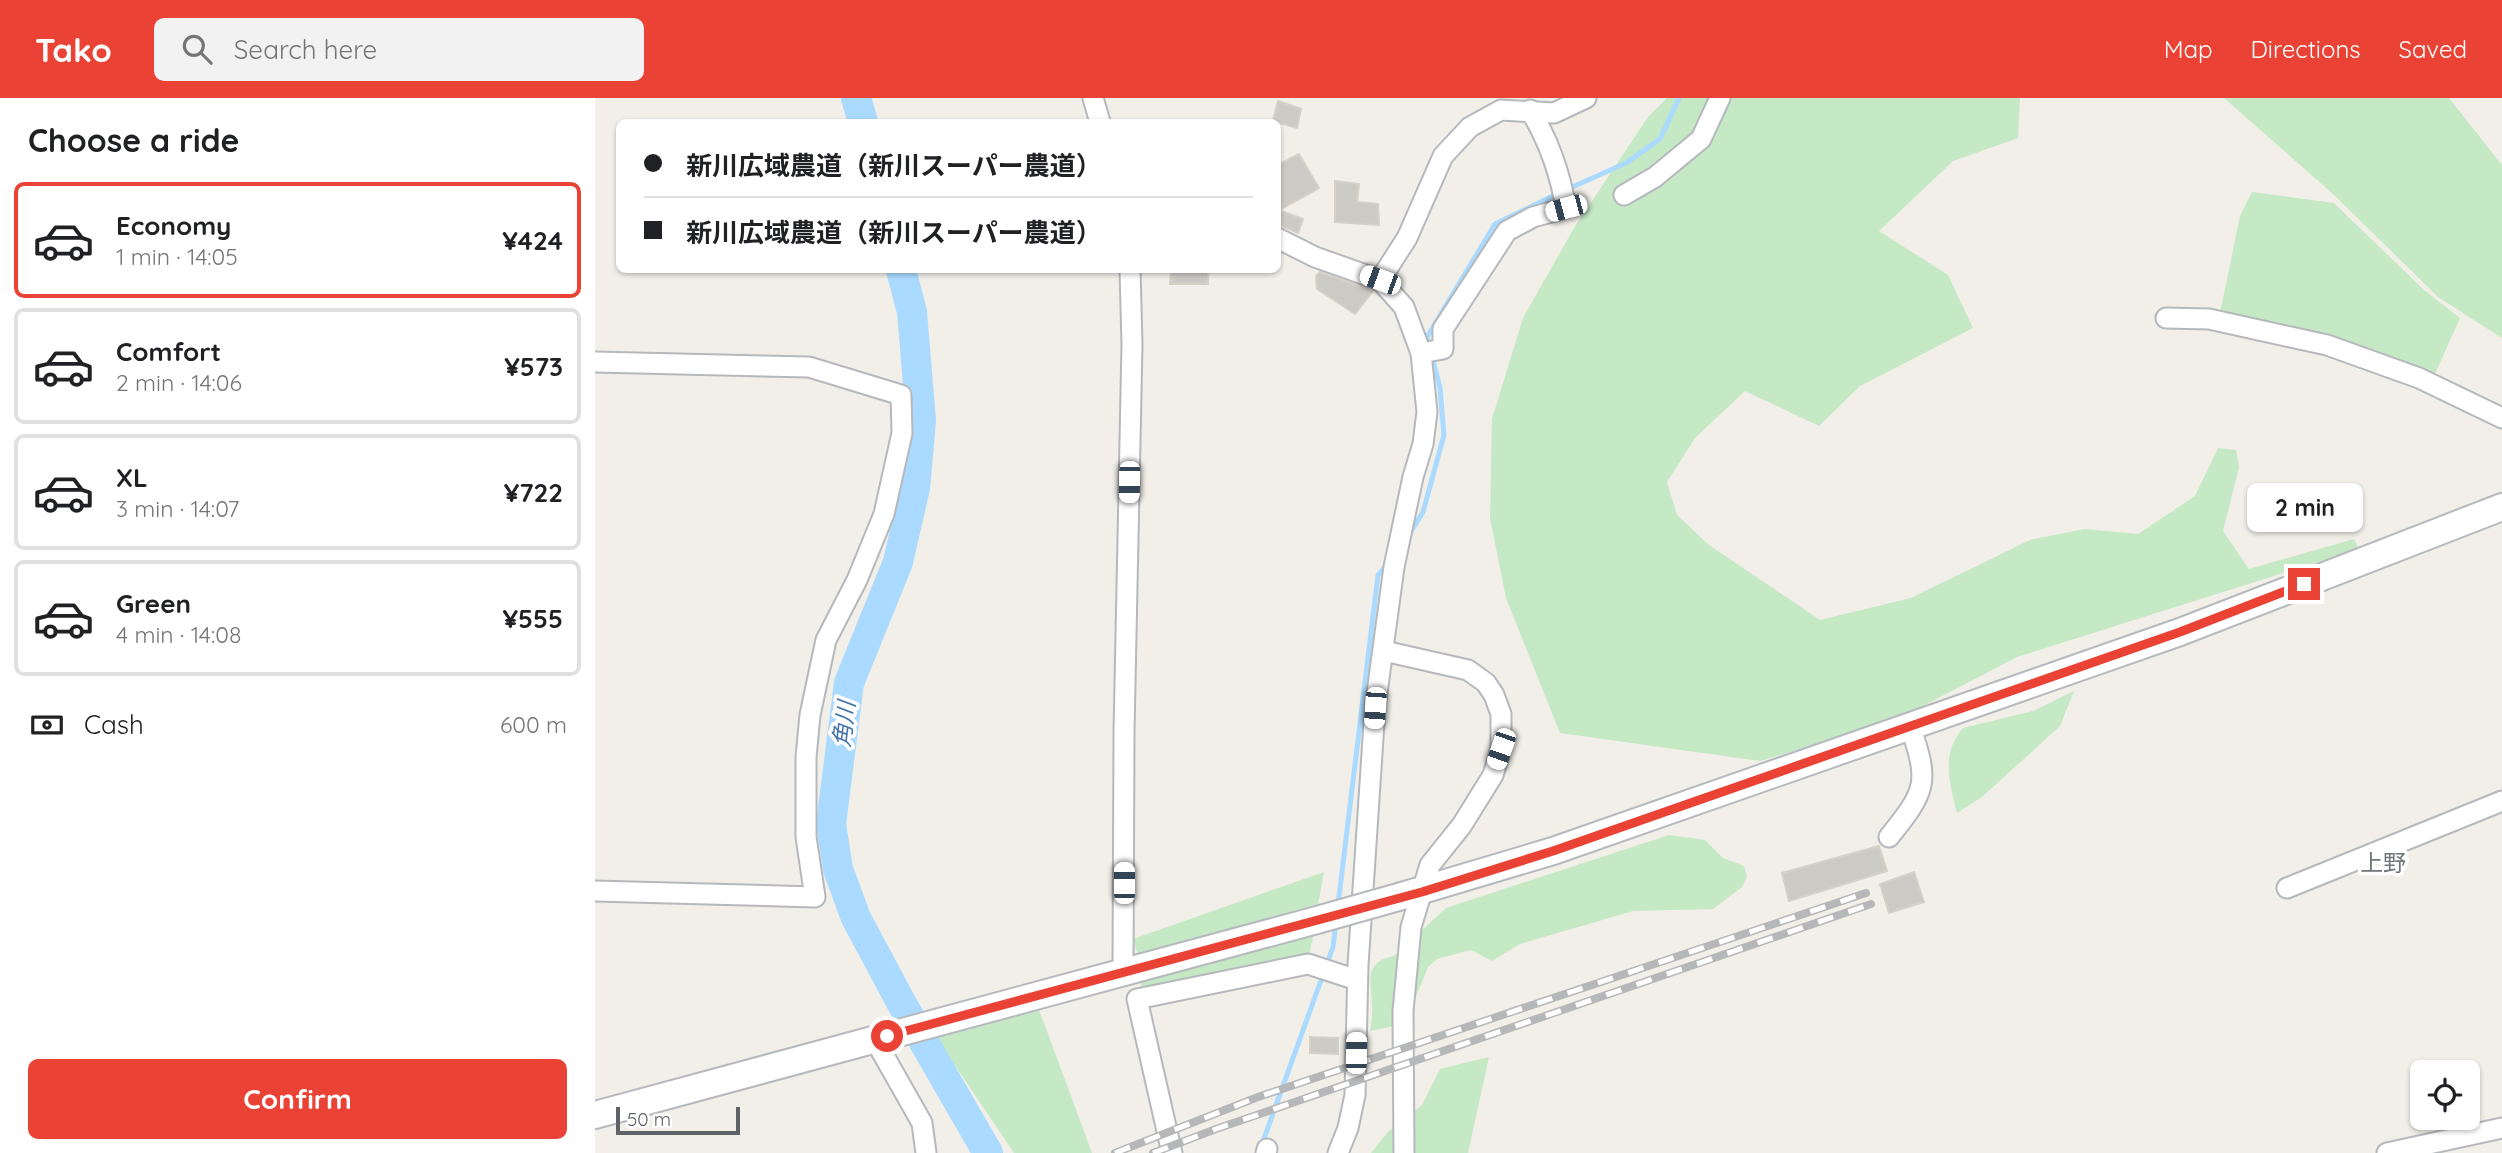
<!DOCTYPE html>
<meta charset="utf-8">
<style>
:root{--surface:#fff;--page:#f2f2f2;--text:#202124;--muted:#757577;--line:#e0e0e0;--accent:#ea4335}
body{margin:0;font-family:Quicksand,"Noto Sans JP",sans-serif;background:var(--page);color:var(--text);height:100vh;display:flex;flex-direction:column;font-size:26px;white-space:nowrap}
*{box-sizing:border-box;margin:0}
p{font-size:23px;color:var(--muted)}
.icon{flex:none;width:38px;height:38px;fill:none;stroke:currentColor;stroke-width:2;stroke-linecap:round;stroke-linejoin:round}
.map{position:relative;flex:1;overflow:hidden}
.sheet{display:flex;flex-direction:column;background:var(--surface);width:595px}
.sheet>*{flex:none}
.hud{position:absolute;left:21px;top:21px;width:665px;height:154px;border-radius:10px;box-shadow:0 2px 5px #0004;display:grid;align-content:center;height:154px;padding:0 28px;background:var(--surface)}
.tools{position:absolute;left:1815px;top:962px;display:grid;gap:14px}
.tools a{display:grid;place-items:center;width:70px;height:70px;border-radius:10px;background:var(--surface);box-shadow:0 2px 5px #0004;font-size:35px}
.scale{position:absolute;left:21px;bottom:18px;width:124px;box-sizing:border-box;padding-left:7px;border:4px solid #5f6368;border-top:0;font-size:19px;line-height:24px;white-space:nowrap;color:#5f6368;-webkit-text-stroke:5px #fff;paint-order:stroke}
.end{position:absolute;width:32px;height:32px;margin:-16px;border:9px solid #ea4335;background:#fff;box-shadow:0 0 0 4px #fff}
.from{border-radius:50%}
.bubble{position:absolute;height:49px;border-radius:10px;background:var(--surface);box-shadow:0 2px 5px #0004;font-size:23px;font-weight:800;line-height:49px;text-align:center}
.car{position:absolute;width:21px;height:42px;margin:-21px -10px;border-radius:9px;box-shadow:0 0 5px 2px #0007;background:linear-gradient(#fff 24%,#345 0 40%,#fff 0 76%,#345 0 86%,#fff 0)}
.hud b{display:flex;align-items:center;gap:24px;height:66px;font-size:26px}
.hud b+b{border-top:2px solid var(--line)}
.hud i{width:18px;height:18px;background:var(--text)}
ul{padding:0;list-style:none}
li{display:flex;align-items:center;gap:21px;height:116px;margin:0 14px 10px;padding:0 14px;border:4px solid var(--line);border-radius:10px}
li div{flex:1}
li b{display:block;font-size:26px}
li em{font-style:normal;font-weight:800}
li.current{border-color:var(--accent)}
li>.icon{width:63px;height:63px;stroke-width:1.5}
h2{padding:0 28px;font-size:32px;line-height:84px}
.pay{display:flex;align-items:center;gap:18px;height:77px;padding:0 28px;font-size:26px}
.pay p{margin-inline-start:auto}
.button{display:flex;gap:14px;margin-top:auto;padding:14px 28px}
.button a{flex:1;height:80px;border-radius:10px;background:var(--accent);color:#fff;font-size:28px;font-weight:800;line-height:80px;text-align:center}
header{display:flex;align-items:center;gap:42px;box-sizing:border-box;height:98px;padding:0 35px;background:var(--accent);color:#fff}
header strong{font-size:33px}
nav{display:flex;gap:38px;margin-inline-start:auto;font-size:24px}
.search{width:490px;height:63px;background:var(--page);display:flex;align-items:center;gap:18px;box-sizing:border-box;padding:0 24px;border-radius:10px;color:var(--muted);font-size:26px}
main{display:flex;flex:1;min-height:0}
.map>svg:first-child{display:block}
.green{fill:#c5e8c5}
.lines{fill:none;stroke-linecap:round;stroke-linejoin:round}
.stream{stroke:#aadaff;stroke-width:5}
.river{stroke:#aadaff;stroke-width:30}
.building{fill:#cccac5;stroke:#d6d1c6;stroke-width:2}
.street-casing{stroke:#b5b8bc;stroke-width:23}
.secondary-casing{stroke:#b6babf;stroke-width:30}
.street{stroke:#fff;stroke-width:19}
.secondary{stroke:#fff;stroke-width:26}
.rail-casing{stroke:#b6b7b8;stroke-width:8}
.rail{stroke:#fff;stroke-width:5;stroke-dasharray:16;stroke-linecap:butt}
.secondary-bridge-casing{stroke:#b6babf;stroke-width:30;stroke-linecap:butt}
.secondary-bridge{stroke:#fff;stroke-width:26}
.route{stroke:#ea4335;stroke-width:9}
.labels{text-anchor:middle;stroke-width:7;stroke-linejoin:round;paint-order:stroke}
.water-label{font-size:23px;font-style:italic;fill:#4174aa;stroke:#fff}
.neighbourhood-label{font-size:23px;fill:#70757a;stroke:#fff}
</style>
<header>
<strong>Tako</strong>
<div class="search"><svg class="icon" aria-label="search" viewBox="0 0 24 24"><circle cx="10" cy="10" r="6"/><path d="M15 15l6 6"/></svg>Search here</div>
<nav><a>Map</a><a>Directions</a><a>Saved</a></nav>
</header>
<main>
<section class="sheet">
<h2>Choose a ride</h2>
<ul>
<li class="current"><svg class="icon" aria-label="car" viewBox="0 0 24 24"><path d="M5 17H2v-5l4-1 3-4h7l3 4 3 1v5h-3M9 17h6M6 11h13"/><circle cx="7" cy="17" r="2"/><circle cx="17" cy="17" r="2"/></svg><div><b>Economy</b><p>1 min · 14:05</p></div><em>¥424</em></li>
<li><svg class="icon" aria-label="car" viewBox="0 0 24 24"><path d="M5 17H2v-5l4-1 3-4h7l3 4 3 1v5h-3M9 17h6M6 11h13"/><circle cx="7" cy="17" r="2"/><circle cx="17" cy="17" r="2"/></svg><div><b>Comfort</b><p>2 min · 14:06</p></div><em>¥573</em></li>
<li><svg class="icon" aria-label="car" viewBox="0 0 24 24"><path d="M5 17H2v-5l4-1 3-4h7l3 4 3 1v5h-3M9 17h6M6 11h13"/><circle cx="7" cy="17" r="2"/><circle cx="17" cy="17" r="2"/></svg><div><b>XL</b><p>3 min · 14:07</p></div><em>¥722</em></li>
<li><svg class="icon" aria-label="car" viewBox="0 0 24 24"><path d="M5 17H2v-5l4-1 3-4h7l3 4 3 1v5h-3M9 17h6M6 11h13"/><circle cx="7" cy="17" r="2"/><circle cx="17" cy="17" r="2"/></svg><div><b>Green</b><p>4 min · 14:08</p></div><em>¥555</em></li>
</ul>
<div class="pay"><svg class="icon" aria-label="cash" viewBox="0 0 24 24"><path d="M3 7h18v10H3z"/><circle cx="12" cy="12" r="2"/></svg>Cash<p>600 m</p></div>
<div class="button"><a>Confirm</a></div>
</section>
<div class="map">
<svg width="1907" height="1055" viewBox="0 0 1907 1055">
<rect width="100%" height="100%" fill="#f1efe8"/>
<!-- green -->
<g class="green">
<polygon points="1072,0 1425,0 1423,40 1358,63 1284,133 1353,177 1378,230 1265,288 1224,328 1150,293 1100,340 1072,384 1082,417 1114,447 1225,522 1316,500 1435,442 1489,431 1543,436 1600,398 1623,350 1641,352 1644,369 1628,433 1654,471 1759,441 1764,451 1422,559 1299,623 1165,663 965,635 911,500 895,420 897,321 928,220 979,130 1053,19"/>
<polygon points="1629,0 1854,0 1907,67 1907,240 1843,199 1738,96"/>
<polygon points="1657,94 1739,105 1829,192 1865,220 1840,276 1625,215 1645,118"/>
<path d="M1479,593L1465,628L1387,699L1362,715C1355,686 1345,656 1368,630L1438,613Z"/>
<path d="M1074,737L1110,742L1128,760L1149,768L1152,779L1147,789L1118,811L1038,813L925,846L897,863L876,852L842,861L833,869L820,901L819,924L775,933C776,925 778,917 777,909C777,885 767,864 799,858L851,810Z"/>
<polygon points="729,774 723,806 543,857 538,841"/>
<polygon points="720,832 713,860 547,893 545,878"/>
<polygon points="443,909 497,1055 419,1055 341,939"/>
<polygon points="894,959 873,1055 776,1055 794,1033 827,1007 845,971"/>
</g>
<g class="lines">
<!-- stream -->
<g class="stream">
<polyline points="973,91 1031,65 1065,41 1084,0"/>
<polyline points="815,435 828,414 849,337 845,290 832,239 900,126 964,95"/>
<polyline points="743,807 783,477 793,466"/>
<polyline points="666,1049 738,849 741,823"/>
</g>
<!-- river -->
<g class="river">
<polyline points="261,0 268,24"/>
<polyline points="306,172 317,214 326,323 320,390 303,464 254,585 236,726 243,771 261,820 307,906 393,1055"/>
</g>
</g>
<!-- building -->
<g class="building">
<polygon points="683,3 706,11 702,30 678,23"/>
<polygon points="704,56 724,90 684,112 708,121 703,135 682,126 682,67"/>
<polygon points="740,83 764,86 762,104 783,106 784,127 740,124"/>
<polygon points="576,172 613,172 613,186 575,186"/>
<polygon points="725,174 776,192 778,193 760,216 722,191 721,178"/>
<polygon points="1284,748 1292,773 1194,803 1187,775"/>
<polygon points="1319,774 1329,804 1294,815 1285,786"/>
<polygon points="715,939 743,940 743,956 715,955"/>
</g>
<g class="lines">
<defs>
<g id="street">
<polyline points="498,0 505,24"/>
<polyline points="1029,97 1060,79 1106,41 1125,0"/>
<polyline points="682,140 720,159 785,182 809,209 826,255 832,314 828,346 818,379 799,469 780,610 763,867 760,997 753,1030 743,1055"/>
<polyline points="785,182 812,140 848,58 875,29 906,12 959,15 991,0"/>
<polyline points="1571,220 1614,221 1732,247 1824,280 1907,320"/>
<path d="M826,255L848,251V231L912,133L938,119L971,110C965,75 954,43 935,12"/>
<polyline points="0,264 214,269 306,297 307,335 289,416 262,482 231,542 215,617 211,659 211,739 220,799 0,793"/>
<polyline points="789,553 873,572 891,585 899,597 906,616 906,651 898,677 867,727 835,767 816,829 808,913 809,1055"/>
<path d="M1294,739C1331,693 1335,685 1315,628"/>
<polyline points="1692,790 1907,703"/>
<polyline points="528,875 529,634 537,246 535,172"/>
<polyline points="280,942 327,1025 331,1055"/>
<polyline points="577,1055 542,901 713,866 762,882"/>
<polyline points="671,1055 672,1051"/>
<polyline points="1792,1055 1907,1030"/>
</g>
<g id="secondary">
<polyline points="807,798 958,753 1585,534 1907,409"/>
<polyline points="0,1017 722,822"/>
</g>
</defs>
<!-- street casing -->
<use href="#street" class="street-casing"/>
<!-- secondary casing -->
<use href="#secondary" class="secondary-casing"/>
<!-- street -->
<use href="#street" class="street"/>
<!-- secondary -->
<use href="#secondary" class="secondary"/>
<defs>
<g id="rail">
<polyline points="520,1055 663,999 1271,795"/>
<polyline points="558,1055 621,1031 1276,806"/>
</g>
</defs>
<!-- rail casing -->
<use href="#rail" class="rail-casing"/>
<!-- rail -->
<use href="#rail" class="rail"/>
<defs>
<polyline id="secondary-bridge" points="722,822 807,798"/>
</defs>
<!-- secondary-bridge casing -->
<use href="#secondary-bridge" class="secondary-bridge-casing"/>
<!-- secondary-bridge -->
<use href="#secondary-bridge" class="secondary-bridge"/>
</g>
<g class="lines">
<!-- route -->
<polyline class="route" points="292,938 827,794 958,753 1585,534 1709,486"/>
</g>
<g class="labels">
<!-- water labels -->
<g class="water-label">
<text transform="translate(249 626) rotate(-83)" y="8">角川</text>
</g>
<!-- neighbourhood labels -->
<g class="neighbourhood-label">
<text x="1788" y="773">上野</text>
</g>
</g>
</svg>
<div class="tools">
<a><svg class="icon" aria-label="locate" viewBox="0 0 24 24"><circle cx="12" cy="12" r="6"/><path d="M12 2v4M12 18v4M2 12h4M18 12h4"/></svg></a>
</div>
<div class="scale">50 m</div>
<i class="end from" style="left:292px;top:938px"></i>
<i class="end" style="left:1709px;top:486px"></i>
<div class="bubble" style="left:1652px;top:385px;width:116px">2 min</div>
<i class="car" style="left:971px;top:110px;rotate:255deg"></i>
<i class="car" style="left:785px;top:182px;rotate:290deg"></i>
<i class="car" style="left:534px;top:384px;rotate:181deg"></i>
<i class="car" style="left:780px;top:610px;rotate:184deg"></i>
<i class="car" style="left:906px;top:651px;rotate:199deg"></i>
<i class="car" style="left:529px;top:785px;rotate:0deg"></i>
<i class="car" style="left:761px;top:955px;rotate:1deg"></i>
<div class="hud">
<b><i class="from"></i>新川広域農道（新川スーパー農道）</b>
<b><i></i>新川広域農道（新川スーパー農道）</b>
</div>
</div>
</main>
